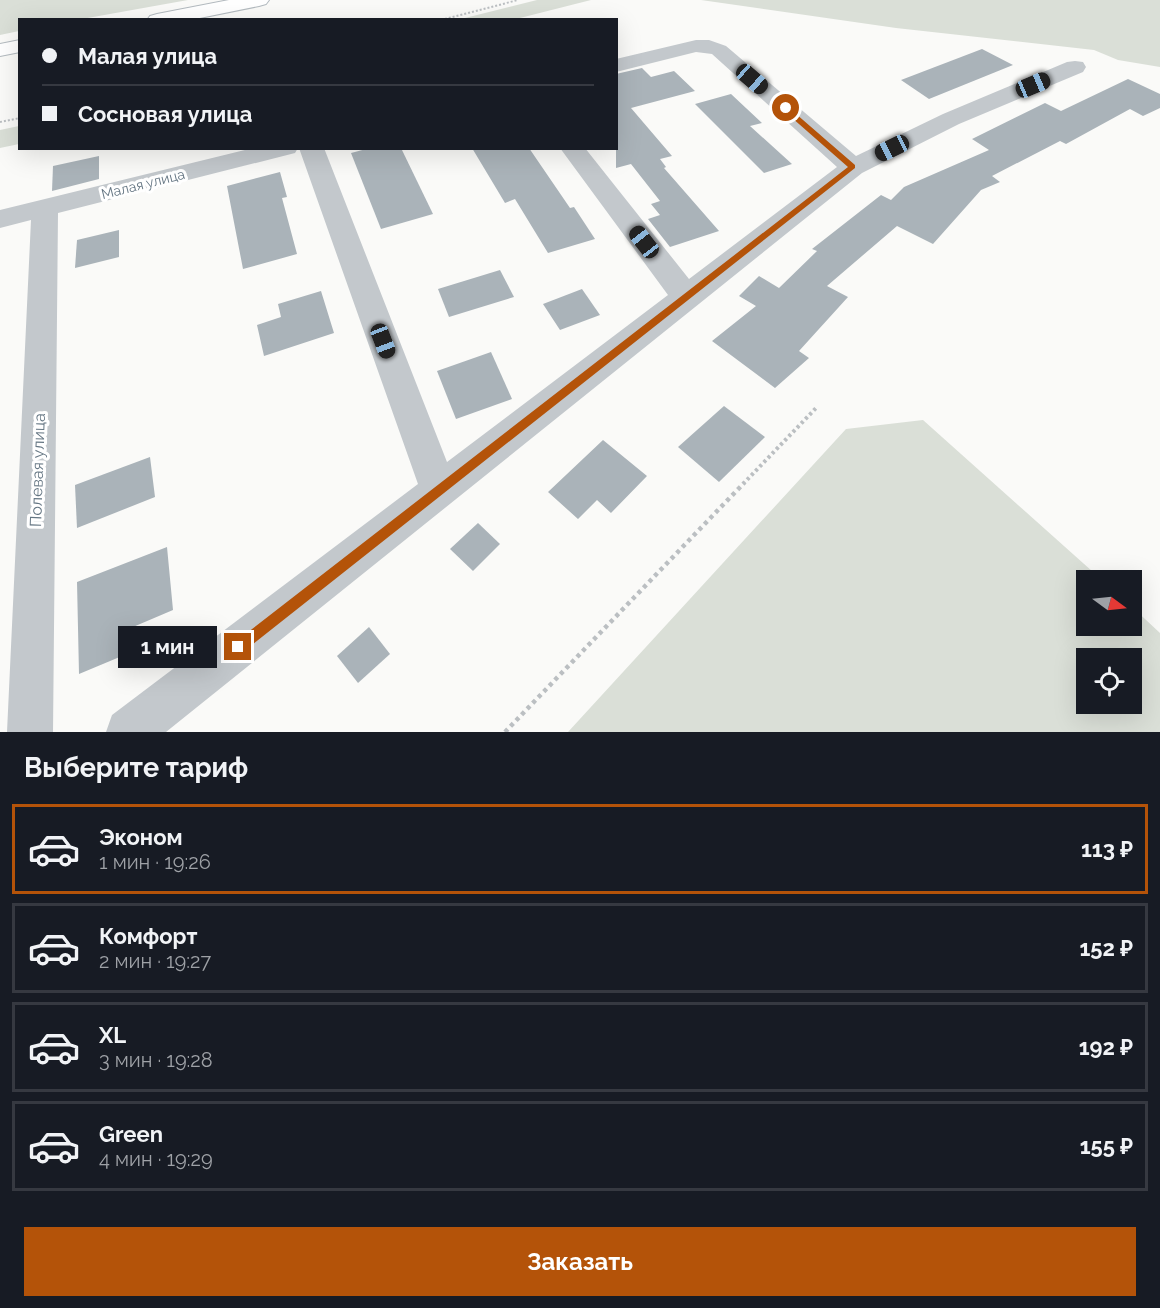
<!DOCTYPE html>
<html lang="ru">
<meta charset="utf-8">
<style>
:root{--surface:#171b24;--page:#20242c;--text:#f1f3f6;--muted:#9ea1a6;--line:#363941;--accent:#b45309}
body{margin:0;font-family:Raleway,sans-serif;background:var(--page);color:var(--text);height:100vh;display:flex;flex-direction:column;font-size:22px;white-space:nowrap}
*{box-sizing:border-box;margin:0}
p{font-size:20px;color:var(--muted)}
.icon{flex:none;width:33px;height:33px;fill:none;stroke:currentColor;stroke-width:2;stroke-linecap:round;stroke-linejoin:round}
.map{position:relative;height:732px;overflow:hidden}
.panel{display:flex;flex-direction:column;background:var(--surface);flex:1}
.panel>*{flex:none}
.guide{position:absolute;left:18px;top:18px;width:600px;height:132px;border-radius:0px;box-shadow:0 6px 24px #0002;display:grid;align-content:center;height:132px;padding:0 24px;background:var(--surface)}
.needle{width:39px;rotate:105deg}
.fabs{position:absolute;left:1076px;top:570px;display:grid;gap:12px}
.fabs a{display:grid;place-items:center;width:66px;height:66px;border-radius:0px;background:var(--surface);box-shadow:0 6px 24px #0002;font-size:30px}
.end{position:absolute;width:27px;height:27px;margin:-14px;border:8px solid #b45309;background:#fff;box-shadow:0 0 0 3px #fff}
.from{border-radius:50%}
.bubble{position:absolute;height:42px;border-radius:0px;background:var(--surface);box-shadow:0 6px 24px #0002;font-size:20px;font-weight:700;line-height:42px;text-align:center}
.car{position:absolute;width:18px;height:36px;margin:-18px -9px;border-radius:8px;box-shadow:0 0 4px 2px #0007;background:linear-gradient(#222 24%,#8ab4d8 0 40%,#222 0 76%,#8ab4d8 0 86%,#222 0)}
.guide b{display:flex;align-items:center;gap:21px;height:57px;font-size:22px}
.guide b+b{border-top:2px solid var(--line)}
.guide i{width:15px;height:15px;background:var(--text)}
ul{padding:0;list-style:none}
li{display:flex;align-items:center;gap:18px;height:90px;margin:0 12px 9px;padding:0 12px;border:3px solid var(--line);border-radius:0px}
li div{flex:1}
li b{display:block;font-size:22px}
li em{font-style:normal;font-weight:700}
li.selected{border-color:var(--accent)}
li>.icon{width:54px;height:54px;stroke-width:1.5}
h2{padding:0 24px;font-size:27px;line-height:72px}
.cta{display:flex;gap:12px;margin-top:auto;padding:12px 24px}
.cta a{flex:1;height:69px;border-radius:0px;background:var(--accent);color:#fff;font-size:24px;font-weight:700;line-height:69px;text-align:center}
.map>svg:first-child{display:block}
.green{fill:#dadfd7;fill-rule:evenodd}
.building{fill:#aab3b9}
.lines{fill:none;stroke-linecap:round;stroke-linejoin:round}
.secondary-casing{stroke:#b3babf;stroke-width:2}
.path-far2{stroke:#bbbfc2;stroke-width:2;stroke-dasharray:2 2;stroke-linecap:butt}
.path-far1{stroke:#bbbfc2;stroke-width:4;stroke-dasharray:3 3;stroke-linecap:butt}
.path{stroke:#bbbfc2;stroke-width:4.5;stroke-dasharray:4 4;stroke-linecap:butt}
.street{fill:#c3c8cc;fill-rule:evenodd}
.secondary{fill:#fff;fill-rule:evenodd}
.route{fill:#b45309}
.labels{text-anchor:middle;stroke-width:6;stroke-linejoin:round;paint-order:stroke}
.far-street-label{font-size:14px;fill:#657683;stroke:#fff}
.street-label{font-size:16px;fill:#657683;stroke:#fff}
</style>
<div class="map">
<svg width="1160" height="732" viewBox="0 0 1160 732">
<rect width="100%" height="100%" fill="#fafaf8"/>
<!-- green -->
<g class="green">
<polygon points="0,0 188,0 82,19 20,20 19,31 0,35"/>
<polygon points="537,0 591,0 516,19 461,19"/>
<polygon points="701,0 1160,0 1160,67 1118,60 1094,50 896,28"/>
<polygon points="19,126 19,144 0,148 0,130"/>
<path d="M923,420L1102,580H1086V626H1131V606L1160,633V732H568L846,429ZM1086,658H1131V704H1086Z"/>
</g>
<!-- building -->
<g class="building">
<polygon points="982,49 1013,65 929,99 901,80"/>
<polygon points="642,68 651,77 674,71 695,91 631,108 672,156 660,159 666,167 664,168 719,231 670,247 648,219 660,215 651,204 660,201 631,164 616,168 616,74"/>
<polygon points="1128,79 1160,94 1160,108 1143,116 1130,109 1066,144 1060,141 992,176 1000,182 981,190 933,244 897,226 827,286 848,297 799,351 809,358 775,388 712,341 756,306 739,296 759,276 779,288 817,251 812,249 881,195 891,200 904,187 989,150 972,139 1045,103 1061,111"/>
<polygon points="731,94 762,123 750,126 792,164 764,173 695,104"/>
<polygon points="370,148 401,148 433,214 381,229 351,153"/>
<polygon points="472,148 529,148 570,208 574,207 595,239 548,253 515,199 505,203"/>
<polygon points="99,156 99,179 52,191 53,166"/>
<polygon points="280,172 287,197 282,198 297,254 243,269 227,186"/>
<polygon points="119,230 119,257 75,268 77,240"/>
<polygon points="500,270 514,297 449,317 438,289"/>
<polygon points="582,289 600,315 560,330 543,304"/>
<polygon points="321,291 334,333 264,356 257,325 281,317 278,304"/>
<polygon points="491,352 512,399 456,419 437,371"/>
<polygon points="724,406 765,437 719,482 678,447"/>
<polygon points="603,440 647,476 611,513 597,500 578,519 548,492"/>
<polygon points="150,457 155,497 77,528 75,485"/>
<polygon points="478,523 500,544 473,571 450,549"/>
<polygon points="167,547 173,610 133,627 134,651 79,674 77,582"/>
<polygon points="369,627 390,654 358,683 337,656"/>
</g>
<g class="lines">
<defs>
<g id="secondary">
<polygon points="229,0 269,0 266,4 259,6 190,20 147,20 150,16 157,14"/>
<polygon points="20,40 20,52 0,56 0,44"/>
</g>
</defs>
<!-- secondary casing -->
<use href="#secondary" class="secondary-casing"/>
<!-- path-far2 -->
<g class="path-far2">
<polyline points="441,20 518,0"/>
<polyline points="0,122 20,118"/>
</g>
<!-- path-far1 -->
<polyline class="path-far1" points="743,484 817,407"/>
<!-- path -->
<polyline class="path" points="505,732 744,483"/>
<!-- street -->
<g class="street">
<polygon points="696,40 709,40 726,46 856,156 943,114 1067,62 1075,61 1083,62 1086,67 1083,72 959,124 862,173 166,732 106,732 112,715 418,484 299,148 324,148 447,462 668,295 560,148 585,148 689,279 837,167 712,54 696,52 616,72 616,59"/>
<polygon points="253,148 298,148 295,153 58,213 53,732 7,732 31,220 0,228 0,210"/>
</g>
<!-- secondary -->
<use href="#secondary" class="secondary"/>
</g>
<!-- route -->
<polygon class="route" points="783,107 788,107 855,165 855,168 243,652 238,654 234,652 232,647 234,643 848,167 783,110"/>
<g class="labels">
<!-- far-street labels -->
<g class="far-street-label">
<text transform="translate(143 184) rotate(-14)" y="5">Малая улица</text>
</g>
<!-- street labels -->
<g class="street-label">
<text transform="translate(37 470) rotate(-88)" y="6">Полевая улица</text>
</g>
</g>
</svg>
<div class="fabs">
<a><svg class="needle" viewBox="-14 -14 28 28"><path d="M0-13l5 13h-10z" fill="#e53935"/><path d="M0 13l5-13h-10z" fill="#9ea1a6"/></svg></a>
<a><svg class="icon" aria-label="locate" viewBox="0 0 24 24"><circle cx="12" cy="12" r="6"/><path d="M12 2v4M12 18v4M2 12h4M18 12h4"/></svg></a>
</div>
<i class="end from" style="left:786px;top:108px"></i>
<i class="end" style="left:238px;top:647px"></i>
<div class="bubble" style="left:118px;top:626px;width:99px">1 мин</div>
<i class="car" style="left:752px;top:79px;rotate:131deg"></i>
<i class="car" style="left:1033px;top:85px;rotate:67deg"></i>
<i class="car" style="left:892px;top:148px;rotate:244deg"></i>
<i class="car" style="left:644px;top:242px;rotate:322deg"></i>
<i class="car" style="left:383px;top:341px;rotate:159deg"></i>
<div class="guide">
<b><i class="from"></i>Малая улица</b>
<b><i></i>Сосновая улица</b>
</div>
</div>
<section class="panel">
<h2>Выберите тариф</h2>
<ul>
<li class="selected"><svg class="icon" aria-label="car" viewBox="0 0 24 24"><path d="M5 17H2v-5l4-1 3-4h7l3 4 3 1v5h-3M9 17h6M6 11h13"/><circle cx="7" cy="17" r="2"/><circle cx="17" cy="17" r="2"/></svg><div><b>Эконом</b><p>1 мин · 19:26</p></div><em>113 ₽</em></li>
<li><svg class="icon" aria-label="car" viewBox="0 0 24 24"><path d="M5 17H2v-5l4-1 3-4h7l3 4 3 1v5h-3M9 17h6M6 11h13"/><circle cx="7" cy="17" r="2"/><circle cx="17" cy="17" r="2"/></svg><div><b>Комфорт</b><p>2 мин · 19:27</p></div><em>152 ₽</em></li>
<li><svg class="icon" aria-label="car" viewBox="0 0 24 24"><path d="M5 17H2v-5l4-1 3-4h7l3 4 3 1v5h-3M9 17h6M6 11h13"/><circle cx="7" cy="17" r="2"/><circle cx="17" cy="17" r="2"/></svg><div><b>XL</b><p>3 мин · 19:28</p></div><em>192 ₽</em></li>
<li><svg class="icon" aria-label="car" viewBox="0 0 24 24"><path d="M5 17H2v-5l4-1 3-4h7l3 4 3 1v5h-3M9 17h6M6 11h13"/><circle cx="7" cy="17" r="2"/><circle cx="17" cy="17" r="2"/></svg><div><b>Green</b><p>4 мин · 19:29</p></div><em>155 ₽</em></li>
</ul>
<div class="cta"><a>Заказать</a></div>
</section>
